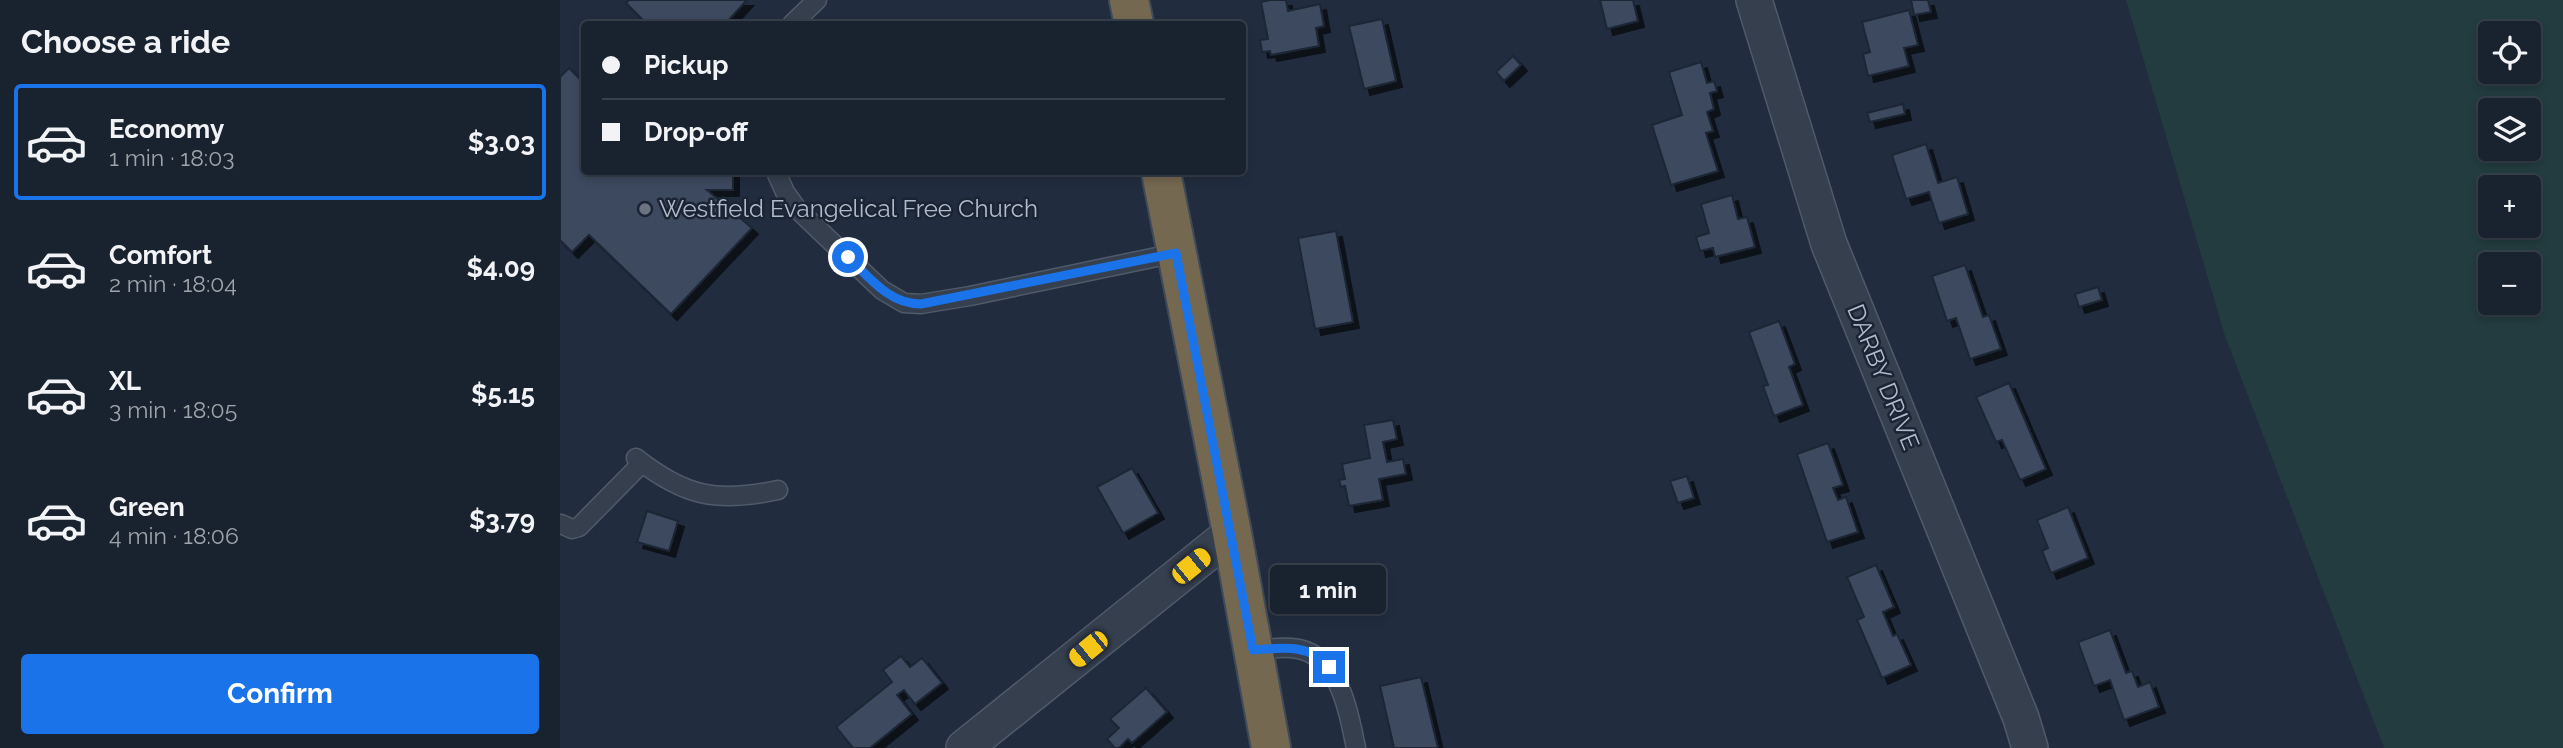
<!DOCTYPE html>
<meta charset="utf-8">
<style>
:root{--surface:#19222f;--page:#222a37;--text:#f1f3f6;--muted:#9fa4aa;--line:#373f4b;--accent:#1a73e8}
body{margin:0;font-family:Raleway,sans-serif;background:var(--page);color:var(--text);height:100vh;display:flex;flex-direction:column;font-size:26px;white-space:nowrap}
*{box-sizing:border-box;margin:0}
p{font-size:23px;color:var(--muted)}
.icon{flex:none;width:38px;height:38px;fill:none;stroke:currentColor;stroke-width:2;stroke-linecap:round;stroke-linejoin:round}
.map{position:relative;flex:1;overflow:hidden}
.panel{display:flex;flex-direction:column;background:var(--surface);width:560px}
.panel>*{flex:none}
.guide{position:absolute;left:21px;top:21px;width:665px;height:154px;border-radius:7px;box-shadow:0 4px 10px #0003,0 0 0 2px var(--line);display:grid;align-content:center;height:154px;padding:0 21px;background:var(--surface)}
.tools{position:absolute;left:1918px;top:21px;display:grid;gap:14px}
.tools a{display:grid;place-items:center;width:63px;height:63px;border-radius:7px;background:var(--surface);box-shadow:0 4px 10px #0003,0 0 0 2px var(--line);font-size:35px}
.end{position:absolute;width:32px;height:32px;margin:-16px;border:9px solid #1a73e8;background:#fff;box-shadow:0 0 0 4px #fff}
.from{border-radius:50%}
.bubble{position:absolute;height:49px;border-radius:7px;background:var(--surface);box-shadow:0 4px 10px #0003,0 0 0 2px var(--line);font-size:23px;font-weight:700;line-height:49px;text-align:center}
.car{position:absolute;width:21px;height:42px;margin:-21px -10px;border-radius:9px;box-shadow:0 0 5px 2px #0007;background:linear-gradient(#f5c518 24%,#345 0 40%,#f5c518 0 76%,#345 0 86%,#f5c518 0)}
.guide b{display:flex;align-items:center;gap:24px;height:66px;font-size:26px}
.guide b+b{border-top:2px solid var(--line)}
.guide i{width:18px;height:18px;background:var(--text)}
ul{padding:0;list-style:none}
li{display:flex;align-items:center;gap:21px;height:116px;margin:0 14px 10px;padding:0 7px;border:4px solid transparent;border-radius:7px}
li div{flex:1}
li b{display:block;font-size:26px}
li em{font-style:normal;font-weight:700}
li.active{border-color:var(--accent)}
li>.icon{width:63px;height:63px;stroke-width:1.5}
h2{padding:0 21px;font-size:32px;line-height:84px}
.primary-button{display:flex;gap:14px;margin-top:auto;padding:14px 21px}
.primary-button a{flex:1;height:80px;border-radius:7px;background:var(--accent);color:#fff;font-size:28px;font-weight:700;line-height:80px;text-align:center}
main{display:flex;flex:1;min-height:0}
.map>svg:first-child{display:block}
.green{fill:#233c3f;fill-rule:evenodd}
.building{fill:#3c4a5f;stroke:#1c2635;stroke-width:2;filter:url(#shadow)}
.lines{fill:none;stroke-linecap:round;stroke-linejoin:round}
.lane-casing{stroke:#505a69;stroke-width:21}
.street-casing{stroke:#505a69;stroke-width:38}
.highway-casing{stroke:#404a59;stroke-width:42}
.lane{stroke:#353f4e;stroke-width:18}
.street{stroke:#353f4e;stroke-width:35}
.highway{stroke:#756851;stroke-width:38}
.route{stroke:#1a73e8;stroke-width:9}
.worship-dot{fill:#6b7280;stroke:#1a2433;stroke-width:2.5}
.labels{text-anchor:middle;stroke-width:5;stroke-linejoin:round;paint-order:stroke}
.poi-label{font-size:24px;fill:#b0baca;stroke:#1a2433;text-anchor:start}
.street-label{font-size:24px;fill:#b0baca;stroke:#1a2433}
</style>
<main>
<section class="panel">
<h2>Choose a ride</h2>
<ul>
<li class="active"><svg class="icon" aria-label="car" viewBox="0 0 24 24"><path d="M5 17H2v-5l4-1 3-4h7l3 4 3 1v5h-3M9 17h6M6 11h13"/><circle cx="7" cy="17" r="2"/><circle cx="17" cy="17" r="2"/></svg><div><b>Economy</b><p>1 min · 18:03</p></div><em>$3.03</em></li>
<li><svg class="icon" aria-label="car" viewBox="0 0 24 24"><path d="M5 17H2v-5l4-1 3-4h7l3 4 3 1v5h-3M9 17h6M6 11h13"/><circle cx="7" cy="17" r="2"/><circle cx="17" cy="17" r="2"/></svg><div><b>Comfort</b><p>2 min · 18:04</p></div><em>$4.09</em></li>
<li><svg class="icon" aria-label="car" viewBox="0 0 24 24"><path d="M5 17H2v-5l4-1 3-4h7l3 4 3 1v5h-3M9 17h6M6 11h13"/><circle cx="7" cy="17" r="2"/><circle cx="17" cy="17" r="2"/></svg><div><b>XL</b><p>3 min · 18:05</p></div><em>$5.15</em></li>
<li><svg class="icon" aria-label="car" viewBox="0 0 24 24"><path d="M5 17H2v-5l4-1 3-4h7l3 4 3 1v5h-3M9 17h6M6 11h13"/><circle cx="7" cy="17" r="2"/><circle cx="17" cy="17" r="2"/></svg><div><b>Green</b><p>4 min · 18:06</p></div><em>$3.79</em></li>
</ul>
<div class="primary-button"><a>Confirm</a></div>
</section>
<div class="map">
<svg width="2003" height="748" viewBox="0 0 2003 748">
<defs>
<filter id="shadow"><feDropShadow dx="6" dy="6" stdDeviation="0" flood-color="#0009"/></filter>
</defs>
<rect width="100%" height="100%" fill="#212d3f"/>
<!-- green -->
<path class="green" d="M1566,0H2003V748H1824L1665,336ZM1930,33H1969V72H1930ZM1930,110H1969V149H1930ZM1930,187H1969V226H1930ZM1930,264H1969V303H1930Z"/>
<!-- building -->
<g class="building">
<polygon points="69,0 187,0 165,24 87,24 66,3"/>
<polygon points="710,0 726,0 728,11 760,4 764,26 756,28 759,46 711,55 710,51 702,52 700,40 708,39 701,2"/>
<polygon points="1040,0 1073,0 1078,21 1047,29"/>
<polygon points="1351,0 1368,0 1371,12 1354,15"/>
<polygon points="1349,10 1358,45 1344,48 1349,66 1308,76 1303,54 1310,52 1302,22"/>
<polygon points="822,19 836,81 804,89 789,26"/>
<polygon points="953,56 961,65 944,81 936,72"/>
<polygon points="1141,62 1147,83 1154,81 1157,91 1150,93 1154,109 1147,112 1153,131 1146,133 1158,171 1111,185 1092,125 1122,115 1109,72"/>
<polygon points="9,68 19,78 24,73 24,172 173,172 173,190 147,190 192,228 111,314 29,235 12,252 0,240 0,77"/>
<polygon points="1343,104 1345,114 1310,122 1307,113"/>
<polygon points="1366,144 1378,183 1397,177 1408,214 1379,223 1369,192 1346,199 1332,155"/>
<polygon points="1172,195 1178,219 1187,217 1195,247 1155,257 1153,248 1140,251 1136,237 1149,233 1141,204"/>
<polygon points="776,231 793,322 755,329 738,238"/>
<polygon points="1405,265 1423,317 1429,315 1441,349 1410,359 1396,318 1387,321 1372,276"/>
<polygon points="1538,287 1542,300 1519,307 1515,294"/>
<polygon points="1219,321 1235,364 1229,367 1243,405 1214,416 1203,386 1208,385 1189,332"/>
<polygon points="1449,383 1486,469 1460,480 1442,440 1436,442 1416,397"/>
<polygon points="833,420 837,439 823,442 827,462 843,459 846,474 819,479 823,500 789,506 785,486 781,487 779,480 785,479 782,464 810,458 804,425"/>
<polygon points="1268,443 1283,485 1273,488 1278,500 1286,497 1298,532 1267,542 1237,454"/>
<polygon points="572,468 598,513 563,533 537,487"/>
<polygon points="1127,476 1134,498 1118,503 1110,481"/>
<polygon points="1508,507 1528,558 1491,573 1482,551 1488,548 1477,520"/>
<polygon points="87,511 118,521 109,551 77,542"/>
<polygon points="1316,565 1334,607 1323,612 1333,636 1337,634 1351,665 1322,678 1297,620 1304,617 1287,577"/>
<polygon points="1550,630 1566,673 1572,671 1578,687 1590,682 1599,707 1564,720 1550,680 1534,686 1518,642"/>
<polygon points="341,656 350,667 362,658 382,683 355,704 344,690 337,695 352,714 310,748 293,748 276,727 332,682 323,670"/>
<polygon points="861,677 878,748 834,748 820,686"/>
<polygon points="586,688 607,712 572,743 568,739 559,748 555,748 547,739 559,728 550,719"/>
</g>
<g class="lines">
<defs>
<g id="lane">
<polyline points="232,24 257,0"/>
<polyline points="216,172 225,192 237,209 322,290 344,303 361,304 410,296 616,253"/>
<path d="M76,458C125,497 158,503 218,490"/>
<polyline points="1,524 12,529 19,527 82,463"/>
<path d="M693,650C705,649 719,647 731,648C779,651 788,710 796,748"/>
</g>
<g id="street">
<polyline points="1194,0 1269,244 1461,718 1470,748"/>
<polyline points="404,748 672,533"/>
</g>
<g id="highway">
<polyline points="569,0 574,24"/>
<polyline points="601,172 672,533 711,748"/>
</g>
</defs>
<!-- lane casing -->
<use href="#lane" class="lane-casing"/>
<!-- street casing -->
<use href="#street" class="street-casing"/>
<!-- highway casing -->
<use href="#highway" class="highway-casing"/>
<!-- lane -->
<use href="#lane" class="lane"/>
<!-- street -->
<use href="#street" class="street"/>
<!-- highway -->
<use href="#highway" class="highway"/>
</g>
<g class="lines">
<!-- route -->
<path class="route" d="M288,257C310,278 329,304 361,304L616,253L693,650C721,648 749,643 769,667"/>
</g>
<!-- markers -->
<circle class="worship-dot" cx="85" cy="209" r="7"/>
<g class="labels">
<!-- poi labels -->
<g class="poi-label">
<text x="99" y="217">Westfield Evangelical Free Church</text>
</g>
<!-- street labels -->
<g class="street-label">
<text transform="translate(1323 377) rotate(68)" y="8">DARBY DRIVE</text>
</g>
</g>
</svg>
<div class="tools">
<a><svg class="icon" aria-label="locate" viewBox="0 0 24 24"><circle cx="12" cy="12" r="6"/><path d="M12 2v4M12 18v4M2 12h4M18 12h4"/></svg></a>
<a><svg class="icon" aria-label="layers" viewBox="0 0 24 24"><path d="M12 4l9 5-9 5-9-5zM3 14l9 5 9-5"/></svg></a>
<a>+</a>
<a>−</a>
</div>
<i class="end from" style="left:288px;top:257px"></i>
<i class="end" style="left:769px;top:667px"></i>
<div class="bubble" style="left:710px;top:565px;width:116px">1 min</div>
<i class="car" style="left:631px;top:566px;rotate:51deg"></i>
<i class="car" style="left:528px;top:649px;rotate:231deg"></i>
<div class="guide">
<b><i class="from"></i>Pickup</b>
<b><i></i>Drop-off</b>
</div>
</div>
</main>
